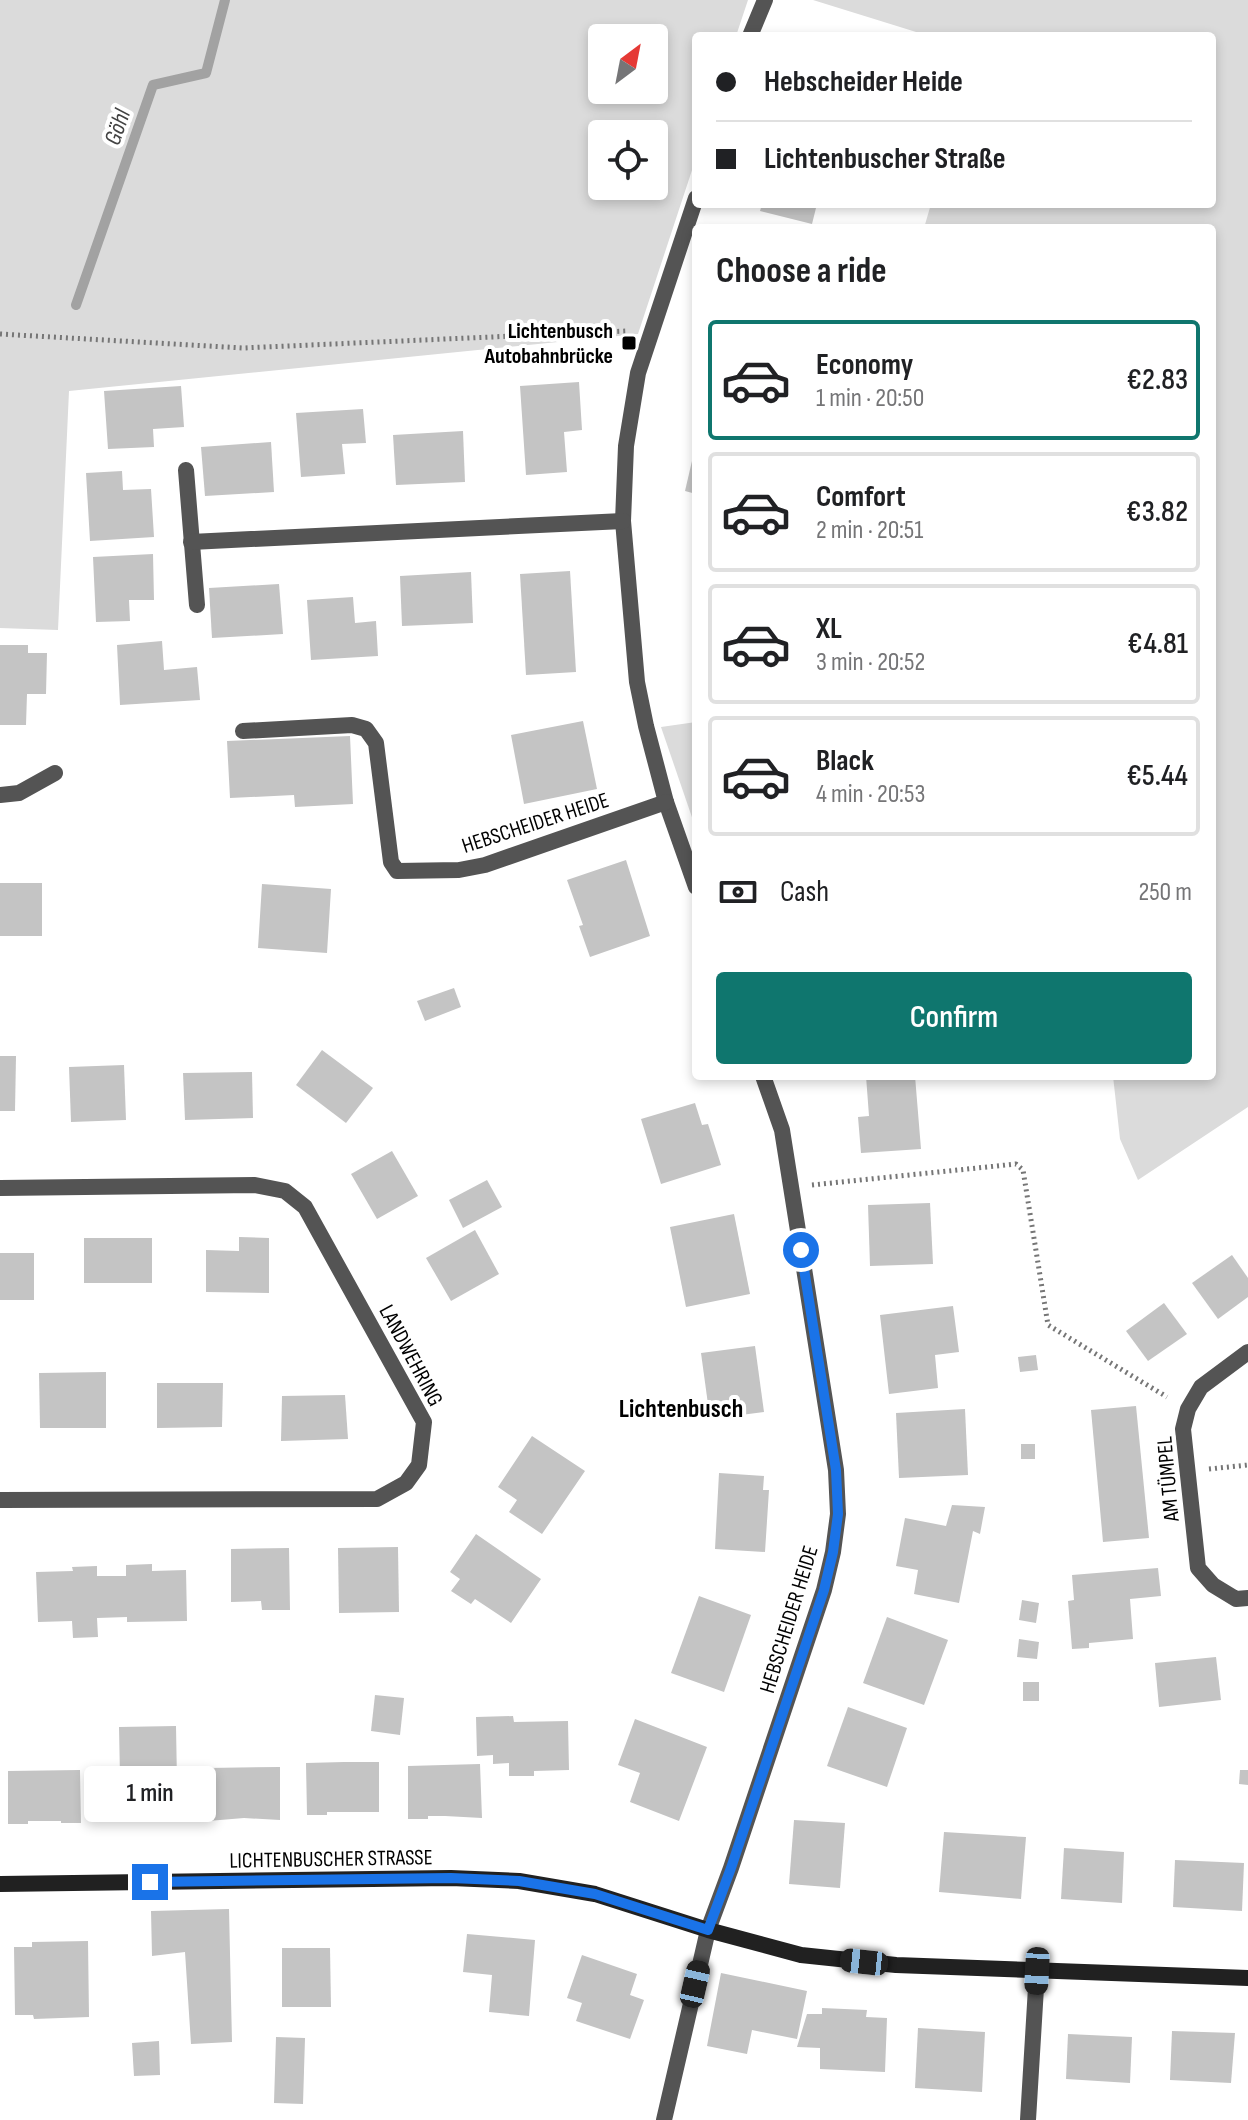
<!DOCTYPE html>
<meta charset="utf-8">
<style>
:root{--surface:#fff;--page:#f6f6f6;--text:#202124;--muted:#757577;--line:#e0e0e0;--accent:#0f766e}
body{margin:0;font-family:"Sofia Sans Condensed",sans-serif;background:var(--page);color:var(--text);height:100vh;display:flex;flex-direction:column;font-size:30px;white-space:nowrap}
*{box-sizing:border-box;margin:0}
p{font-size:26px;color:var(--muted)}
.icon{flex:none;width:44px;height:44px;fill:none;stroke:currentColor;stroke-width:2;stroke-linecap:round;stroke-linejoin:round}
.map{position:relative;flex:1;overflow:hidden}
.details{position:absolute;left:692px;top:224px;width:524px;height:856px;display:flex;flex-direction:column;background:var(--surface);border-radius:8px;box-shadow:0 4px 12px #0003}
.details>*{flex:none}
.hud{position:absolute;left:692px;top:32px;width:524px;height:176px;border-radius:8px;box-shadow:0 4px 12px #0003;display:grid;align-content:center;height:176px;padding:0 24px;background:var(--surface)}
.needle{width:52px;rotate:32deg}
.buttons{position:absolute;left:588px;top:24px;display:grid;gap:16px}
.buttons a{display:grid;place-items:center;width:80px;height:80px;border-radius:8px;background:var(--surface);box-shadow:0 4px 12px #0003;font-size:40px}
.end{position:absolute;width:36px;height:36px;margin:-18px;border:10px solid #1a73e8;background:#fff;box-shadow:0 0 0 4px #fff}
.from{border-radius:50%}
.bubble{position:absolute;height:56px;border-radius:8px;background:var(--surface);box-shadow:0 4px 12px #0003;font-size:26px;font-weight:600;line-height:56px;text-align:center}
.car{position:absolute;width:24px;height:48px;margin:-24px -12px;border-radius:10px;box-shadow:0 0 6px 2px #0007;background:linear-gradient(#222 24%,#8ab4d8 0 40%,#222 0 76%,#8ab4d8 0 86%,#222 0)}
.hud b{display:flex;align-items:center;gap:28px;height:76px;font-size:30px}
.hud b+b{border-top:2px solid var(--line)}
.hud i{width:20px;height:20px;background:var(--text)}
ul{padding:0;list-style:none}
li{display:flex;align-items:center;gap:24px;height:120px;margin:0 16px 12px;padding:0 8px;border:4px solid var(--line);border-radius:8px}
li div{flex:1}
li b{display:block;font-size:30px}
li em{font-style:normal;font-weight:600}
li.on{border-color:var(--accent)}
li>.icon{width:72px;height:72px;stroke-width:1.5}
h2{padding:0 24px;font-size:36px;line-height:96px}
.pay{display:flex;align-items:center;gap:20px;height:88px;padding:0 24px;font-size:30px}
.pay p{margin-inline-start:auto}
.cta{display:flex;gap:16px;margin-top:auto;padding:16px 24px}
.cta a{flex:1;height:92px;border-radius:8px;background:var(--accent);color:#fff;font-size:32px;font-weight:600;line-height:92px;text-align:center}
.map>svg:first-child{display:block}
.green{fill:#dbdbdb;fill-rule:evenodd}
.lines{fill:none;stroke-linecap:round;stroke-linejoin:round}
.stream{stroke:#a2a2a2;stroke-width:10}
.building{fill:#c4c4c4}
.path{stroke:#767676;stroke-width:5;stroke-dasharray:2 4;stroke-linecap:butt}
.street{stroke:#545454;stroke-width:16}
.secondary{stroke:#212121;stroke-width:16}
.route{stroke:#1a73e8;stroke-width:10}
.poi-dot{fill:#000;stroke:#fff;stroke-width:3}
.labels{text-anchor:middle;stroke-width:8;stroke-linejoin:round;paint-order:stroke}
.poi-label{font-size:22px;font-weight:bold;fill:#000;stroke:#fff;text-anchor:end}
.street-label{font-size:22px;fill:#000;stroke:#fff}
.water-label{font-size:24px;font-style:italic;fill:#434343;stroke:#fff}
.quarter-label{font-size:26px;font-weight:bold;fill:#000;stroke:#fff}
</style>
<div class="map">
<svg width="1248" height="2120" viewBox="0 0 1248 2120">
<rect width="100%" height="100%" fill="#fff"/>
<!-- green -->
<g class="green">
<path d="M0,0H748L736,36H696V158L638,334L69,391L58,630L0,628ZM654,38V90H602V38ZM602,134H654V186H602Z"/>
<polygon points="813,0 1248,0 1248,1107 1138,1180 1120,1139 1113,1076 1212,1076 1212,228 924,228 931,204 1212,204 1212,36 929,36"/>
<polygon points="696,722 696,829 661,727"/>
</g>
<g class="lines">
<!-- stream -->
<polyline class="stream" points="76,305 153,85 206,73 225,0"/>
</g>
<!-- building -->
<g class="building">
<polygon points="762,204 817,204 812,224 760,211"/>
<polygon points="579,382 582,430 564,432 567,472 526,475 520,386"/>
<polygon points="181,386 184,427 153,429 154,447 108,449 104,391"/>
<polygon points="363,409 366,443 342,444 345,474 301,477 296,413"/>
<polygon points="463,431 465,482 396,485 393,435"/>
<polygon points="271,442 274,492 205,496 201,447"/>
<polygon points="695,448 696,448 696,494 685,491"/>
<polygon points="122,471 123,490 151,489 154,537 90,541 86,473"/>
<polygon points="153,554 154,600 129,600 130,621 96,622 93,557"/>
<polygon points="570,571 576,672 526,675 520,574"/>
<polygon points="471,572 473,623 402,626 400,576"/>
<polygon points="279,584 283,634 212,638 209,588"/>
<polygon points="353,597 355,623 376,621 378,656 311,660 307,600"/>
<polygon points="162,641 164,670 197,667 200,700 120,705 117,645"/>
<polygon points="0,645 28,645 28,653 47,653 46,694 27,694 26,725 0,725"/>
<polygon points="583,721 597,789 524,804 511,735"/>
<polygon points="350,736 353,804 295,807 294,795 230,798 227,741"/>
<polygon points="626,860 650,936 590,957 579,926 583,925 567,880"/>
<rect x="0" y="883" width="42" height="53"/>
<polygon points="262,884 331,889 327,953 258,948"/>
<polygon points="454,988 461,1007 425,1021 417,1001"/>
<polygon points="322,1050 373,1088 346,1123 296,1085"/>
<polygon points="0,1056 16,1056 15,1111 0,1111"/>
<polygon points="124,1065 126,1120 71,1122 69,1067"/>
<polygon points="252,1072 253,1118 185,1120 183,1073"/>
<polygon points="866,1076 915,1076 921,1149 861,1153 858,1117 869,1116"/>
<polygon points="695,1103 702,1125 708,1124 721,1165 661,1184 641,1119"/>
<polygon points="392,1151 418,1196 377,1219 351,1174"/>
<polygon points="487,1180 502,1207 463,1228 449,1200"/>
<polygon points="930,1203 933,1264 870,1266 868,1205"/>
<polygon points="734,1214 750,1294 686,1307 670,1227"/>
<polygon points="475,1230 499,1274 451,1301 426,1258"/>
<polygon points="239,1237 269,1238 269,1293 206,1292 206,1250 239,1251"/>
<rect x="84" y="1238" width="68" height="45"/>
<rect x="0" y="1253" width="34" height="47"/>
<polygon points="1232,1255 1248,1278 1248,1297 1218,1319 1192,1283"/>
<polygon points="1164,1303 1187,1334 1148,1361 1126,1331"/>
<polygon points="953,1306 959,1352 935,1355 938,1388 889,1394 880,1315"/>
<polygon points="755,1346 764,1412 710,1419 701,1353"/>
<polygon points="1036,1355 1038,1370 1020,1372 1018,1357"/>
<polygon points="106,1372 106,1428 40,1428 39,1373"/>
<polygon points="157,1383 223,1383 222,1427 157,1428"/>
<polygon points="345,1395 348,1439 281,1441 282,1396"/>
<polygon points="1136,1406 1149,1538 1103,1542 1091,1410"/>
<polygon points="965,1409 968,1475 899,1478 896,1413"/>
<polygon points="532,1436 585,1471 542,1534 509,1512 517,1500 498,1487"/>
<rect x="1021" y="1444" width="14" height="15"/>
<polygon points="719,1473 764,1476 763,1490 769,1490 765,1552 715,1549"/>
<polygon points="952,1505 985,1507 980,1534 973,1531 959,1603 914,1594 918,1570 896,1566 905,1518 946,1526"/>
<polygon points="476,1534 541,1579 511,1623 475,1599 471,1604 451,1591 460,1579 450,1572"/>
<polygon points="398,1547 399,1612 339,1613 338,1548"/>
<polygon points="289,1548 290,1610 262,1610 261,1601 231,1602 231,1549"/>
<polygon points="152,1564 152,1571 186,1570 187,1621 127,1622 127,1617 97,1618 98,1637 73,1638 72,1621 38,1622 36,1572 73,1571 72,1567 97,1566 97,1576 126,1576 126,1565"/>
<polygon points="1158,1568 1161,1596 1130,1599 1133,1639 1089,1643 1089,1648 1072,1649 1068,1601 1074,1600 1072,1575"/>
<polygon points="699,1596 751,1615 724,1692 671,1673"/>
<polygon points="1022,1600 1039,1603 1036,1623 1019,1620"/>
<polygon points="887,1617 948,1640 924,1705 863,1683"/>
<polygon points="1019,1639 1039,1642 1037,1659 1017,1657"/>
<polygon points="1216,1657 1221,1700 1159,1707 1155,1663"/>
<rect x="1023" y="1682" width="16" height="19"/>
<polygon points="375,1695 404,1698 400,1735 371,1731"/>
<polygon points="848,1707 907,1728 887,1787 827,1766"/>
<polygon points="513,1716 514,1722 568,1721 569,1770 534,1771 534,1776 509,1776 509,1763 493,1764 493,1755 477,1756 476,1717"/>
<polygon points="635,1719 707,1747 679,1821 630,1802 640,1773 618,1765"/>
<polygon points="176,1726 177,1781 152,1781 152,1776 120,1777 119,1727"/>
<polygon points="344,1762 379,1762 379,1812 327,1812 327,1815 307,1815 306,1763"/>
<polygon points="480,1764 482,1818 445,1816 428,1816 428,1819 408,1819 408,1766"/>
<polygon points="280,1767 280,1820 244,1818 208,1821 207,1768"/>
<polygon points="80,1770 81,1823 61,1823 61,1821 28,1821 28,1824 8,1824 8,1771"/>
<polygon points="1240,1770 1248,1770 1248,1785 1239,1784"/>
<polygon points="794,1820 845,1823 840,1888 789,1884"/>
<polygon points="944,1832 1026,1837 1021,1899 939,1892"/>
<polygon points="1064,1848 1124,1852 1122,1903 1061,1899"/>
<polygon points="1175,1860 1244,1863 1242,1911 1173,1907"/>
<polygon points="229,1909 232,2042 191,2044 185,1952 152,1956 151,1911"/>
<polygon points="467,1934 535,1940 529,2016 489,2012 492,1975 463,1972"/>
<polygon points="88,1941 89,2017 34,2019 33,2015 15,2015 14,1947 32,1947 32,1942"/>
<polygon points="282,1948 330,1948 331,2007 282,2007"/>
<polygon points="582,1955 637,1974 630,1995 644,2000 630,2039 576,2021 582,2003 567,1998"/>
<polygon points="721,1973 807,1991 797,2039 752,2030 747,2054 707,2046"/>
<polygon points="822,2008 867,2010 866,2017 887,2018 885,2072 820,2069 820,2048 797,2047 807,2014 822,2014"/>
<polygon points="918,2028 985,2032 982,2092 915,2088"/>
<polygon points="1172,2031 1235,2033 1231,2083 1170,2080"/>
<polygon points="1068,2034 1132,2037 1130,2083 1066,2079"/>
<polygon points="276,2037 305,2038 303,2104 274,2103"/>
<polygon points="159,2041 160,2075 134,2076 132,2043"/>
</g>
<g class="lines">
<!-- path -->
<g class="path">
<polyline points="0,334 243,348 626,331"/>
<polyline points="812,1185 1016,1164 1023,1170 1048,1325 1167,1397"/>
<polyline points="1209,1469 1248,1465"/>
</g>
<!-- street -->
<g class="street">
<polyline points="750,36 765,0"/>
<polyline points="696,198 638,373 626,446 623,521 637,682 646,726 666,802 696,887"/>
<polyline points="186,470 197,605"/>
<polyline points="191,542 623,521"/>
<polyline points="243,731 352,725 366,729 376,743 391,862 397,871 459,870 485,865 666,802"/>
<polyline points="0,795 19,793 55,773"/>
<polyline points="0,1188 255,1185 285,1191 305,1207 424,1422 419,1465 406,1483 377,1499 0,1500"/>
<polyline points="1248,1352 1201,1387 1188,1409 1183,1429 1198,1568 1213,1585 1236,1599 1248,1598"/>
<polyline points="664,2120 708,1930 731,1868 824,1590 833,1552 838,1514 836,1470 782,1130 763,1076"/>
<polyline points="1028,2120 1037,1971"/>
</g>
<!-- secondary -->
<polyline class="secondary" points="0,1884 451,1878 519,1881 595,1894 708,1930 801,1955 896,1965 1248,1978"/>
</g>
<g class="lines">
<!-- route -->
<polyline class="route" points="150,1882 451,1878 519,1881 595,1894 708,1930 731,1868 824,1590 833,1552 838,1514 836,1470 801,1250"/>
</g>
<!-- markers -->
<rect class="poi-dot" x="621" y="335" width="16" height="16" rx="4"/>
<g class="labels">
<!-- poi labels -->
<g class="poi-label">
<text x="613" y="338">Lichtenbusch<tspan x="613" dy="25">Autobahnbrücke</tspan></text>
</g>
<!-- street labels -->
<g class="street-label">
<text transform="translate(535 822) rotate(-18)" y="8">HEBSCHEIDER HEIDE</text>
<text transform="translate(412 1355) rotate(62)" y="8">LANDWEHRING</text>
<text transform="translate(1167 1479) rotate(-95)" y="8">AM TÜMPEL</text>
<text transform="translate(788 1619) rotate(-73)" y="8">HEBSCHEIDER HEIDE</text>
<text transform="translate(331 1858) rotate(-1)" y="8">LICHTENBUSCHER STRASSE</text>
</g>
<!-- water labels -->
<g class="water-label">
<text transform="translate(117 127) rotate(-71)" y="8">Göhl</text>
</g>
<!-- quarter labels -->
<g class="quarter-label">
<text x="681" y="1417">Lichtenbusch</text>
</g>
</g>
</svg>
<div class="buttons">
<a><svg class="needle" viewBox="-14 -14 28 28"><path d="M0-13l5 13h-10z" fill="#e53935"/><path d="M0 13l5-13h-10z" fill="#757577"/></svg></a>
<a><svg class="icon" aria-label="locate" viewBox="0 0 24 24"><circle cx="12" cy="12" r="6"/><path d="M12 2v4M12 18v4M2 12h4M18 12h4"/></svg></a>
</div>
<i class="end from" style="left:801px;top:1250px"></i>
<i class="end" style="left:150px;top:1882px"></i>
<div class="bubble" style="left:84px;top:1766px;width:132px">1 min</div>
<i class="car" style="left:864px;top:1962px;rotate:276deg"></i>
<i class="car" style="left:1037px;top:1971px;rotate:183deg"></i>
<i class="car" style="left:695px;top:1984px;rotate:13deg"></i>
<div class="hud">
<b><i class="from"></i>Hebscheider Heide</b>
<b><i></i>Lichtenbuscher Straße</b>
</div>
<section class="details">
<h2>Choose a ride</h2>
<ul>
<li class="on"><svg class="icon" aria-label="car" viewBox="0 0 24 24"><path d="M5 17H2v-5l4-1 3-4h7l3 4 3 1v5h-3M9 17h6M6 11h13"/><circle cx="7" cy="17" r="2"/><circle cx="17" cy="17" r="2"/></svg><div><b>Economy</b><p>1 min · 20:50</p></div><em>€2.83</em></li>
<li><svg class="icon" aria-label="car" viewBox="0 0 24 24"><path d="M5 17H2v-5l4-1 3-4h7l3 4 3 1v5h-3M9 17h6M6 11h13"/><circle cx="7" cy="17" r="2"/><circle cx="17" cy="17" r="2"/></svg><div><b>Comfort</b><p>2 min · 20:51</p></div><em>€3.82</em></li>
<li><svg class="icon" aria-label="car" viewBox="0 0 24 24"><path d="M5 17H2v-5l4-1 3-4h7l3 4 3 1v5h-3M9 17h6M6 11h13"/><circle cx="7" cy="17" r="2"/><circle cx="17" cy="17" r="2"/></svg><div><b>XL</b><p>3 min · 20:52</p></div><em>€4.81</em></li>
<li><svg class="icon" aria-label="car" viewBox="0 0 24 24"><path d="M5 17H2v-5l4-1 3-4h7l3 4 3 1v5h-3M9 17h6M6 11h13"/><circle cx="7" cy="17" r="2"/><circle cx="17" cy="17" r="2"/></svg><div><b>Black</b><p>4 min · 20:53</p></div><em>€5.44</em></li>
</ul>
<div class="pay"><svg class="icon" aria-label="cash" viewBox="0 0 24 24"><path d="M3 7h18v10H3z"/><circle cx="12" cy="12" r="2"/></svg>Cash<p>250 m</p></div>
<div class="cta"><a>Confirm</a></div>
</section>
</div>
